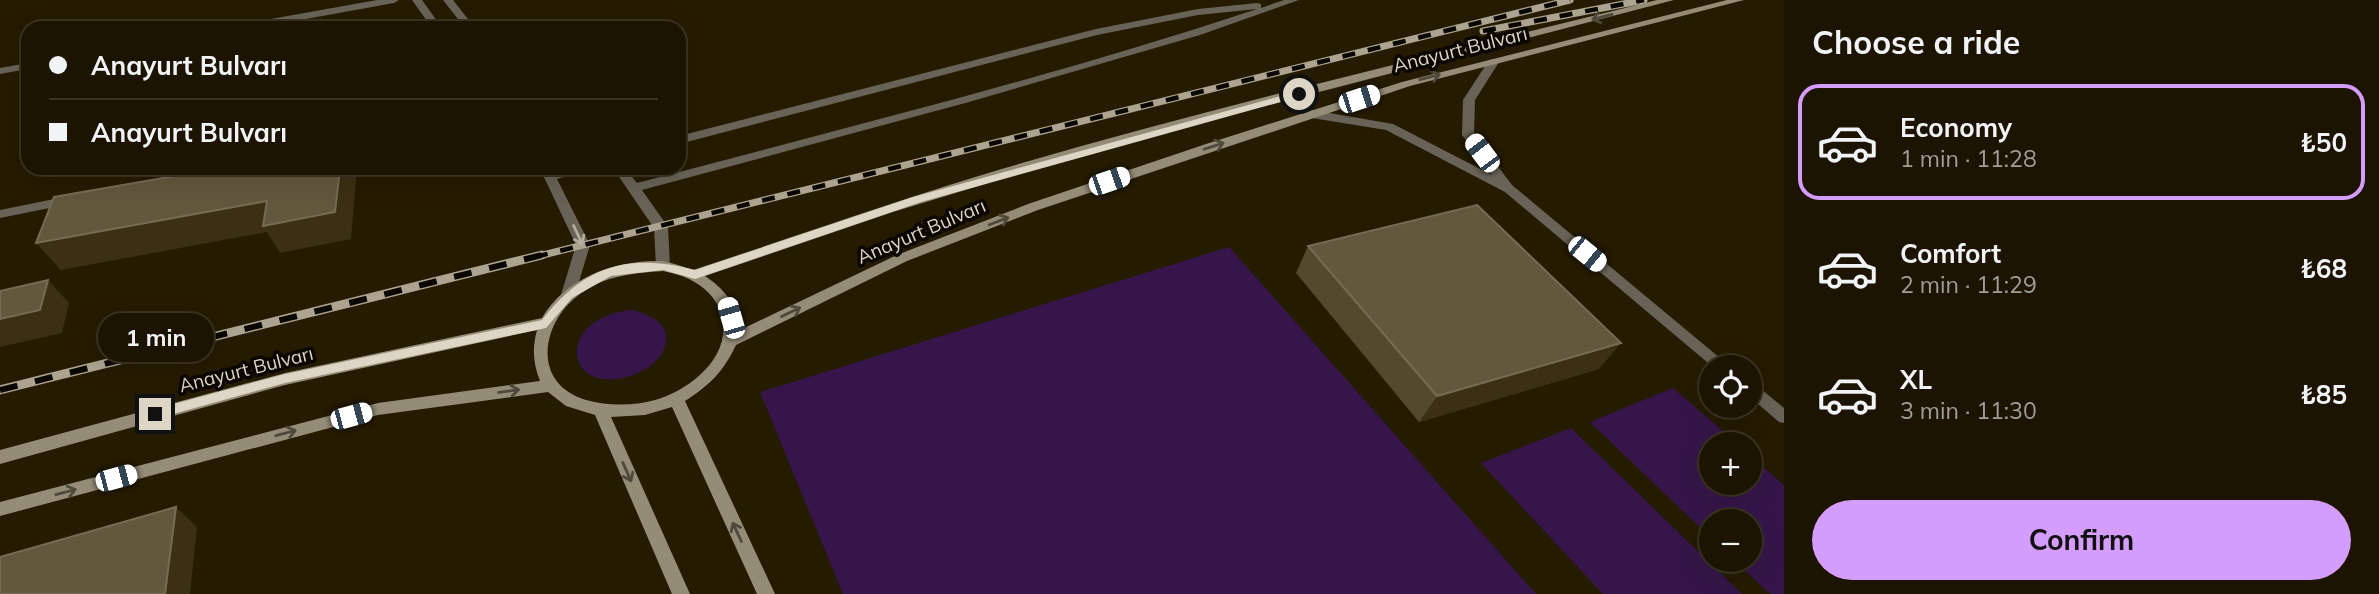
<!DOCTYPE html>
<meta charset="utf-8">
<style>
:root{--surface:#1c1400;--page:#251d0a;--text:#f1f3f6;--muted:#a09e99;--line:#3a3322;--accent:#d49cfb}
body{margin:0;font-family:Mulish,sans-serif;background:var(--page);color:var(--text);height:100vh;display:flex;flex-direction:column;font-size:26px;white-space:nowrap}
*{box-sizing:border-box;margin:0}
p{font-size:23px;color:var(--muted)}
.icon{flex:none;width:38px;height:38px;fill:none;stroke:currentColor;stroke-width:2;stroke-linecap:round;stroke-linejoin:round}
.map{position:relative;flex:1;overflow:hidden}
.panel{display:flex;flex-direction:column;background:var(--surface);width:595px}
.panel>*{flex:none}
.hud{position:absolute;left:21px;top:21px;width:665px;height:154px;border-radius:21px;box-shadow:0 7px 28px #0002,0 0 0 2px var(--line);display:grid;align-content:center;height:154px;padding:0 28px;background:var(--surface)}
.controls{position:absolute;left:1699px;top:355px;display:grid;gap:14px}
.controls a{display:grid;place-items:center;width:63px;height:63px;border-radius:50%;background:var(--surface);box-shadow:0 7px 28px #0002,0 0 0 2px var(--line);font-size:35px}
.end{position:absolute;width:32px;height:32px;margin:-16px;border:9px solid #ddd6c6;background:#111;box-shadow:0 0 0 4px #111}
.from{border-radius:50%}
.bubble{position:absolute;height:49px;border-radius:24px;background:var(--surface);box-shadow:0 7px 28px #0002,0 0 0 2px var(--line);font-size:23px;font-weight:700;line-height:49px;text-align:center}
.car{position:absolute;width:21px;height:42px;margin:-21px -10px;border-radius:9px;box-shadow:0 0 5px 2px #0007;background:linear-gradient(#fff 24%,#345 0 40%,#fff 0 76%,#345 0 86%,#fff 0)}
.hud b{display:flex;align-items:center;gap:24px;height:66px;font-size:26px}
.hud b+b{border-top:2px solid var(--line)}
.hud i{width:18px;height:18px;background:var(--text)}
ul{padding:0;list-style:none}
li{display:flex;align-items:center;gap:21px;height:116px;margin:0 14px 10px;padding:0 14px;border:4px solid transparent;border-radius:21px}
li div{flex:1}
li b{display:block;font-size:26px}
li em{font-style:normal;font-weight:700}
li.active{border-color:var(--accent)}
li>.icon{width:63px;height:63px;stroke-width:1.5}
h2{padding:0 28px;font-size:32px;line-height:84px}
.button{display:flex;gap:14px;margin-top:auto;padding:14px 28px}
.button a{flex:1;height:80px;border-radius:42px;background:var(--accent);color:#111;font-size:28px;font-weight:700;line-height:80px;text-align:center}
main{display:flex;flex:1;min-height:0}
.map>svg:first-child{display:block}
.green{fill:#36164a}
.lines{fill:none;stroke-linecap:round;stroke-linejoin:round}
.lane{fill:#686356;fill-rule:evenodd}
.street{fill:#686356;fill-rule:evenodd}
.secondary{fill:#948c77;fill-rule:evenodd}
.rail-far1-casing{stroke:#aca491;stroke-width:7}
.rail-casing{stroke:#aca491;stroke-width:9}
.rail-far1{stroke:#0a0601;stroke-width:4.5;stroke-dasharray:13;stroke-linecap:butt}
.rail{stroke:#0a0601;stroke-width:6;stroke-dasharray:18;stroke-linecap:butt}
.wall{fill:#53492d}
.shaded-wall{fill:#3b3014}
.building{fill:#62583e;stroke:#756c53;stroke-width:2}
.oneway{stroke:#4f493c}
.oneway2{stroke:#b4ae9f}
.route{fill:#ddd6c6}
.labels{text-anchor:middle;stroke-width:7;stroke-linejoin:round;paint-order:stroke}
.street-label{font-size:19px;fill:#ddd6c6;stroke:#0a0601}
</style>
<main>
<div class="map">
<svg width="1784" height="594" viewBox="0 0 1784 594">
<rect width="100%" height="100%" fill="#251b00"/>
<!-- green -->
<g class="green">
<polygon points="1229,247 1536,594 843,594 760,392"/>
<path d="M631,310C653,314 676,328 662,353C654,366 641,373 627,377C564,394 555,318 631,310Z"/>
<polygon points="1673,388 1738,444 1712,444 1712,483 1750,483 1750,455 1784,485 1784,594 1770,594 1734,560 1750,560 1750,522 1712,522 1711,538 1590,422"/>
<polygon points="1571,428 1742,594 1603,594 1481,463"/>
</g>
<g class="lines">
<!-- lane -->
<g class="lane">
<polygon points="377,0 399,0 394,3 256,28 233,28 238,25"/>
<polygon points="412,0 422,0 442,28 432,28"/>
<polygon points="443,0 453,0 475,28 465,28"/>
<polygon points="1493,59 1499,62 1475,100 1474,135 1512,185 1732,368 1714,368 1505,192 1386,130 1312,118 1306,114 1312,110 1393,124 1492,175 1462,135 1463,100 1489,60"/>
<polygon points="28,63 28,69 0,74 0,68"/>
<polygon points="537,168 550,168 556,177 554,180 546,180"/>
<polygon points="69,196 75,200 74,203 0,218 0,210"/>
<polygon points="1750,382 1755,384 1784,408 1784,423 1779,422 1750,397"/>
</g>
<!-- street -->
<g class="street">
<path d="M1284,0H1299L1200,35L969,102L642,190L668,227L670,266L663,271L656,266L654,228L613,168H625L637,183C844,128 1053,77 1257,9L1198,15L1097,35L679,144V136L1096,29L1198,9L1257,3L1261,4V8Z"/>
<polygon points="565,168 585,168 583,171 557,179 590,245 575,295 568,300 561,295 576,245 544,177 546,174"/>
</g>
<!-- secondary -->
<path class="secondary" d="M1657,0H1674L1107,147L893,212L705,276C723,288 741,307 738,331L897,255L1028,204L1206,144L1402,82L1727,0H1744L1410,86L1038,210L907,261L736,345C724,371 709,386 685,401L775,594H757L672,407L645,415L611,417L690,594H672L595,415L566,406L548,392L378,415L0,516V502L378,403L540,381C533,363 532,349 537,330L285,385L0,464V450L285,373L542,318C565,278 615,260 661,261C671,262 683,267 693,270C797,236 900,199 1005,168C1220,105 1439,54 1657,0ZM663,271C671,273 681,275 689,279C705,287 718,299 722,317C732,357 689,391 655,400C633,406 608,406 586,400C528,383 542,316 586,290C609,275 636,273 663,271Z"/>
<defs>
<g id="rail-far1">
<polyline points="1483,31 1644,0"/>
<polyline points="535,257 1570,0"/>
</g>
<polyline id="rail" points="0,390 542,255"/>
</defs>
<!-- rail-far1 casing -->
<use href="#rail-far1" class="rail-far1-casing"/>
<!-- rail casing -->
<use href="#rail" class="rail-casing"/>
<!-- rail-far1 -->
<use href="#rail-far1" class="rail-far1"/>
<!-- rail -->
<use href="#rail" class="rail"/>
</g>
<!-- wall -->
<polygon class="wall" points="1308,246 1599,369 1419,422 1296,273"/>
<!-- shaded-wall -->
<g class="shaded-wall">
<polygon points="340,168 357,168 351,239 280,253 267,232 61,270 36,243"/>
<polygon points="48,280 69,303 62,333 0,347 0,319"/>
<polygon points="1621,343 1599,369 1419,422 1437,396"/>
<polygon points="176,507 197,527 190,594 165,594"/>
</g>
<!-- building -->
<g class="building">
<polygon points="221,168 340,168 335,212 263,226 267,201 36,243 54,197"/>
<polygon points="1477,205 1621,343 1437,396 1308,246"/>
<polygon points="48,280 40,310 0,319 0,291"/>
<polygon points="176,507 165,594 0,594 0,557"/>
</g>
<!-- one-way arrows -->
<defs><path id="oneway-shaft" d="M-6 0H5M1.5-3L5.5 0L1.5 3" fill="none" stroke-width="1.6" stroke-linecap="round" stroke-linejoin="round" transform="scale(1.75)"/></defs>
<g class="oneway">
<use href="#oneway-shaft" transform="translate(1602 17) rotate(166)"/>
<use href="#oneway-shaft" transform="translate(1430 77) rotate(-14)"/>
<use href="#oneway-shaft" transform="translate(1214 146) rotate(-18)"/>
<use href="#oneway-shaft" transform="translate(999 221) rotate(-21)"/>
<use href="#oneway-shaft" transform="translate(791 312) rotate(-26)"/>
<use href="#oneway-shaft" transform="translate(509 391) rotate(-8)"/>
<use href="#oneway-shaft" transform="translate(286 433) rotate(-15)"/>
<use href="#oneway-shaft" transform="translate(627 472) rotate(66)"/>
<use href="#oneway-shaft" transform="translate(66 492) rotate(-15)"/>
<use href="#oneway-shaft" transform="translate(737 532) rotate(-115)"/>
</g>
<use class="oneway2" href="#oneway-shaft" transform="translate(578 235) rotate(65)"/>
<!-- route -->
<path class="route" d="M1299,91L1302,96L921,202L695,279L663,270L611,276L572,298L546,328L285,383L155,419L149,414L155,409L285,374L542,320C585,265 629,253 695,270L913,197Z"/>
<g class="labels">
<!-- street labels -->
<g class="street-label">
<text transform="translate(1460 49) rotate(-14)" y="7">Anayurt Bulvarı</text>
<text transform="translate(921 231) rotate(-23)" y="7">Anayurt Bulvarı</text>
<text transform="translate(246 369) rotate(-14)" y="7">Anayurt Bulvarı</text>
</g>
</g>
</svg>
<div class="controls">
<a><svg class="icon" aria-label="locate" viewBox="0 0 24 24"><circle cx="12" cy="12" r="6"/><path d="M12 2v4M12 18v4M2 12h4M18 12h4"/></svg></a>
<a>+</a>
<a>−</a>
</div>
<i class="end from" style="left:1299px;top:94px"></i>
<i class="end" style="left:155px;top:414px"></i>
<div class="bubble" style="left:98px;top:313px;width:116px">1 min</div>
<i class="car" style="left:1359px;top:99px;rotate:72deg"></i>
<i class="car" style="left:1482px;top:153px;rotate:323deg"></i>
<i class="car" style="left:1109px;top:181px;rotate:71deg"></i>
<i class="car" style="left:1587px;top:254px;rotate:129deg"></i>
<i class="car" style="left:731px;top:318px;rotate:344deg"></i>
<i class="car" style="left:351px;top:416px;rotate:75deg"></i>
<i class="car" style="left:116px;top:478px;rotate:75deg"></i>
<div class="hud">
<b><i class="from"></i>Anayurt Bulvarı</b>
<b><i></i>Anayurt Bulvarı</b>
</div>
</div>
<section class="panel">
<h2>Choose a ride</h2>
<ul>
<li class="active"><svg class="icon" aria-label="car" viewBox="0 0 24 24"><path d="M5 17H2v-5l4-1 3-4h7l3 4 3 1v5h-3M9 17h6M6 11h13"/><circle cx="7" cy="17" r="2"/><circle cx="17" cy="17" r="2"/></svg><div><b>Economy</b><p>1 min · 11:28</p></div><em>₺50</em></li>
<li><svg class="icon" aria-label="car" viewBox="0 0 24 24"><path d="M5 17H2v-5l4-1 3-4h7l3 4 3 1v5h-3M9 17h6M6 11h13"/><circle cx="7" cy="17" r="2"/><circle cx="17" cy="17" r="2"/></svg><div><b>Comfort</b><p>2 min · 11:29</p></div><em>₺68</em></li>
<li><svg class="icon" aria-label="car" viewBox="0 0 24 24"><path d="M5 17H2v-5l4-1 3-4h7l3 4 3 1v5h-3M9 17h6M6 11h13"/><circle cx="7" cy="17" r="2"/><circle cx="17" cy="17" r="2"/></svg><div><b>XL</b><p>3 min · 11:30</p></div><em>₺85</em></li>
</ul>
<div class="button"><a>Confirm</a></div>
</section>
</main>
